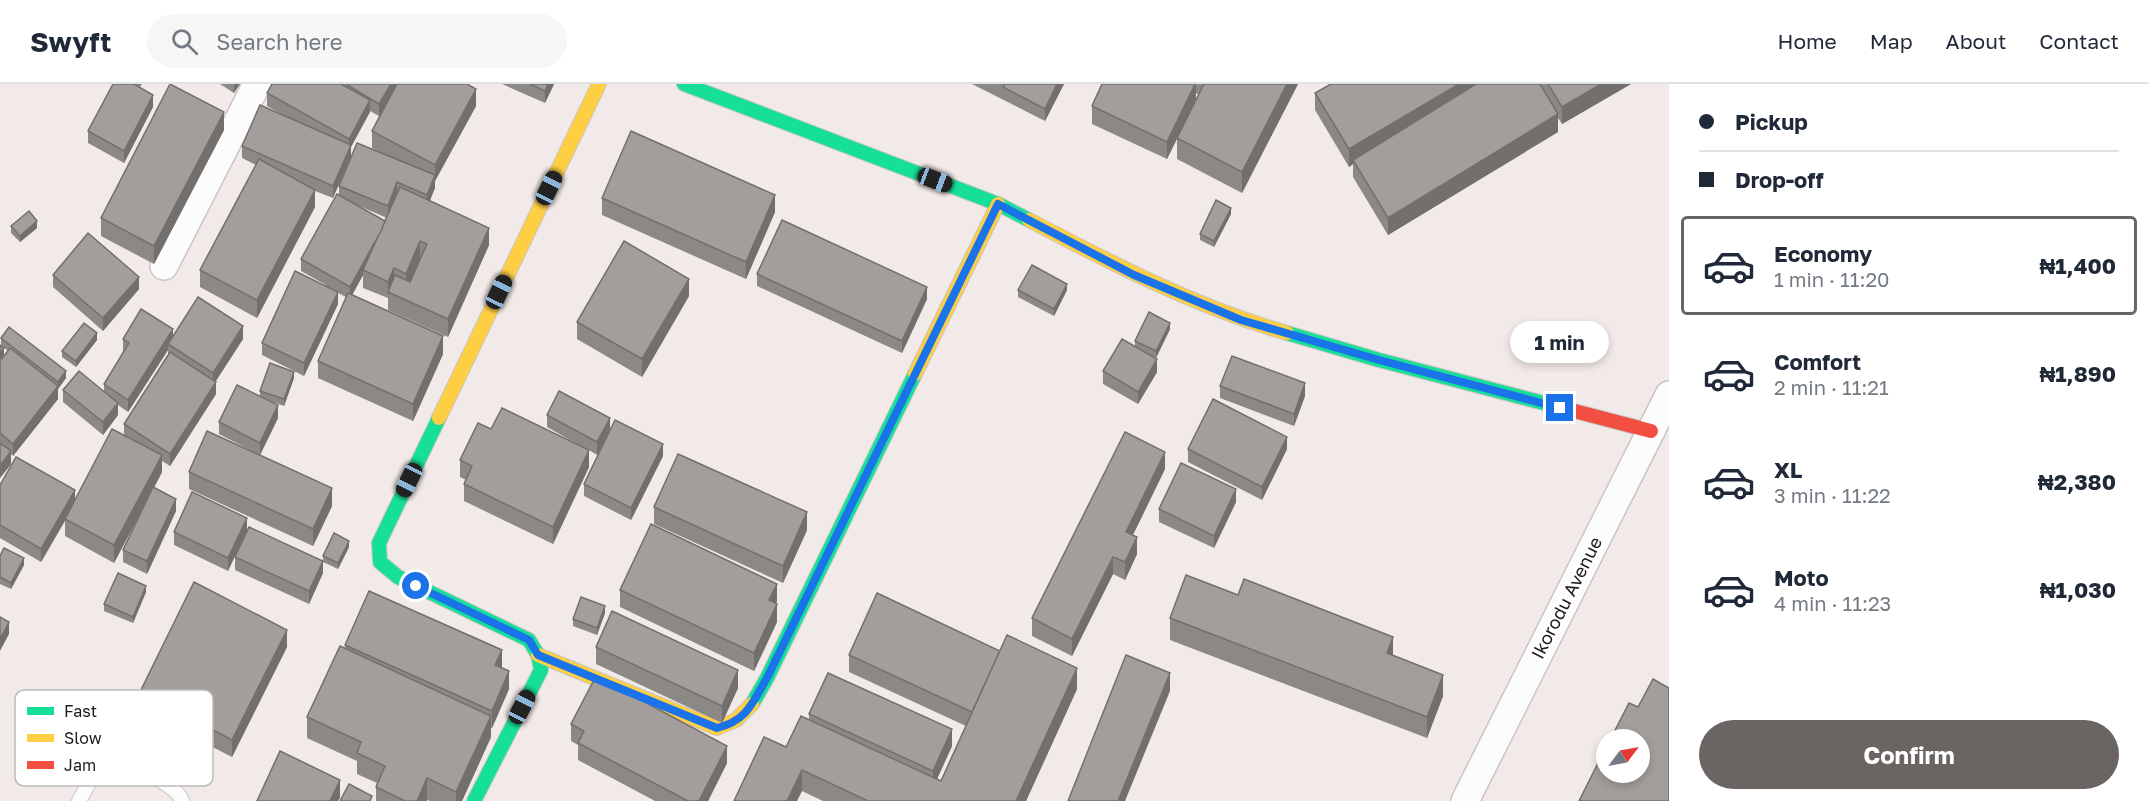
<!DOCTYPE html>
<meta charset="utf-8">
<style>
:root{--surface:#fff;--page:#f6f6f7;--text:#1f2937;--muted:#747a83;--line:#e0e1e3;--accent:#6a6463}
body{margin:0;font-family:"Golos Text",sans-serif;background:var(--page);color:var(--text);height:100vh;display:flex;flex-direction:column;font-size:22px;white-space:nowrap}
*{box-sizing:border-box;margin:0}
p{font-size:20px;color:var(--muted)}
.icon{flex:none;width:33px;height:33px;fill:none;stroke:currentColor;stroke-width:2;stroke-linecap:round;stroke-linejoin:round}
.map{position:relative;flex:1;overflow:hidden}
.drawer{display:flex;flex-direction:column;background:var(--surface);width:480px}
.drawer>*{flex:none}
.top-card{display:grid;align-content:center;height:132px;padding:0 30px;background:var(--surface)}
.needle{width:39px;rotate:58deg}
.buttons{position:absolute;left:1596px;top:645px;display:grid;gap:12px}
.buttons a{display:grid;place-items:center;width:54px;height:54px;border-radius:50%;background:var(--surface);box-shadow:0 3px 9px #0003;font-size:30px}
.end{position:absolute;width:27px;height:27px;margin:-14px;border:8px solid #1a73e8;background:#fff;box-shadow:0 0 0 3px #fff}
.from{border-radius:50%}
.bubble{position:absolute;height:42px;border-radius:21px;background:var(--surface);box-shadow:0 3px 9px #0003;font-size:20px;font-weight:700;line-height:42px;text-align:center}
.car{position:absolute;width:18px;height:36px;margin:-18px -9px;border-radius:8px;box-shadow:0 0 4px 2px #0007;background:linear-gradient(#222 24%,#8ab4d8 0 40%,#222 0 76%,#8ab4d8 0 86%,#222 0)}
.top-card b{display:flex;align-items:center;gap:21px;height:57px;font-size:22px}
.top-card b+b{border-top:2px solid var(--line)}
.top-card i{width:15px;height:15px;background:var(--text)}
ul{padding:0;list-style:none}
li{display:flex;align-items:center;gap:18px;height:99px;margin:0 12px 9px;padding:0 18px;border:3px solid transparent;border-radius:6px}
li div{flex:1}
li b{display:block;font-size:22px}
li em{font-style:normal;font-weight:700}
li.selected{border-color:var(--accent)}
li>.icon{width:54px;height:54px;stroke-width:1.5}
.cta{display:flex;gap:12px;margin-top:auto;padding:12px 30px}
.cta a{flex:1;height:69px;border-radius:36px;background:var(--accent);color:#fff;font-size:24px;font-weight:700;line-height:69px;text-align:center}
header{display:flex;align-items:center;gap:36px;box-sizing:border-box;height:84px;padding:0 30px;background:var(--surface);border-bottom:2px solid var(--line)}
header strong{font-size:28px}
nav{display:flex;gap:33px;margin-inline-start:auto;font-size:21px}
.search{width:420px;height:54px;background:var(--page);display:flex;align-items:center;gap:15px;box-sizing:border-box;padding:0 21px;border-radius:33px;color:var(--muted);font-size:22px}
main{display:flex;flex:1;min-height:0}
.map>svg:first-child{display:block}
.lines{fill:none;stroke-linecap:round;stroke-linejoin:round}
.lane-casing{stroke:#cac5c3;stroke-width:16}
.street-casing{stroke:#cac5c3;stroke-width:30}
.fast-casing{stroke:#cac5c3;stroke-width:16}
.slow-casing{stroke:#cac5c3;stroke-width:16}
.jam-casing{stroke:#cac5c3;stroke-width:16}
.lane{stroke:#fdfcfc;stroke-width:14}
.street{stroke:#fdfcfc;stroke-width:27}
.fast{stroke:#16e098;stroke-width:14}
.slow{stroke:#ffcf43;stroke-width:14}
.jam{stroke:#f24e42;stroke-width:14}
.wall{fill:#8c8886;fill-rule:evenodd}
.shaded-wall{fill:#726f6d}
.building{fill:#a39e9c;stroke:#726f6d;stroke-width:1.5}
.route{stroke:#1a73e8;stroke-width:8}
.labels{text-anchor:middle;stroke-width:6;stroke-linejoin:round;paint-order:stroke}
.street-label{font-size:18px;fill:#211c1b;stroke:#fff}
.key{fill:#fff;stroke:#bcbbbb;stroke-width:1.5}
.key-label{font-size:16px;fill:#211c1b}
</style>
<header>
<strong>Swyft</strong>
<div class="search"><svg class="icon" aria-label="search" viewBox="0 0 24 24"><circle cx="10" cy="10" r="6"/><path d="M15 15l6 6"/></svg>Search here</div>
<nav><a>Home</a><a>Map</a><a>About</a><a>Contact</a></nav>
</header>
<main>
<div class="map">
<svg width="1669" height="717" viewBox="0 0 1669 717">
<rect width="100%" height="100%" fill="#f2eae8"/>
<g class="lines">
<defs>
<path id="lane" d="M79,717L100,679L108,672L114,673C130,681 178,701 182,717"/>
<g id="street">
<polyline points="164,182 257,0"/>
<polyline points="1465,717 1669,311"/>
</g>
<g id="fast">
<polyline points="684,0 998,120 1029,136"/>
<polyline points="1287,249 1379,276 1559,323"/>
<polyline points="439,334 379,459 380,478 398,493 529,556 538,571 541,586 474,717"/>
<polyline points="752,620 767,594 915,290"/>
</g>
<g id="slow">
<path d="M1029,136C1113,180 1196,223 1287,249"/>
<polyline points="915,290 998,120"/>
<polyline points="439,334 599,0"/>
<polyline points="538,571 717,644 736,636 752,620"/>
</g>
<polyline id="jam" points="1559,323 1651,347"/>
</defs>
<!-- lane casing -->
<use href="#lane" class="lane-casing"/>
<!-- street casing -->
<use href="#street" class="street-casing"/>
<!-- fast casing -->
<use href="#fast" class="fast-casing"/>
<!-- slow casing -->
<use href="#slow" class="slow-casing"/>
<!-- jam casing -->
<use href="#jam" class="jam-casing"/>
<!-- lane -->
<use href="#lane" class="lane"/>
<!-- street -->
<use href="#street" class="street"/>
<!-- fast -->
<use href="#fast" class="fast"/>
<!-- slow -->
<use href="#slow" class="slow"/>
<!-- jam -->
<use href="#jam" class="jam"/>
</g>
<!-- wall -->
<g class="wall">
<polygon points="113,0 142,0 140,3 153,23 124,79 88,59 88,47"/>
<polygon points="220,0 240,0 234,9"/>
<path d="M272,0H396V3L476,22L435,97V104L429,117L489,161L448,253L388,226V214L363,204V191L352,211L443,270L413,337L318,294V277L346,213L338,209V220L304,292L262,271V259L326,201L301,187V175L339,112V102L380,68L372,64V47L379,32L370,27L351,63L333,114L315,107V123L257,234L200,203V186L256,81L242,74V62L289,34L267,22V9ZM357,121L387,134L385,137Z"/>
<polygon points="502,0 554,0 545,19"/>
<polygon points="972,0 1064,0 1045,37"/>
<path d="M1102,0H1298L1242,109L1177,75V55L1167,75L1092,40V22ZM1196,9L1199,11L1185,38L1196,15Z"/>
<polygon points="1331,0 1631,0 1562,40 1558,34 1558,48 1388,151 1353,93 1353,80 1349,83 1315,26 1315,9"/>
<polygon points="224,46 154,180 101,152 101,134"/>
<polygon points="602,114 775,128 746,195 602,131"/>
<polygon points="1231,130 1214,163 1200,156 1200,150"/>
<polygon points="11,142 37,144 20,158 11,149"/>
<polygon points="757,190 927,215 902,269 757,202"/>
<polygon points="53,191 139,205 103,247 53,203"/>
<polygon points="1018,206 1067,206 1054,232 1018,213"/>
<polygon points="689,212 642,293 577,255 577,238"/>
<polygon points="1170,245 1156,274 1144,268 1157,288 1138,320 1103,300 1103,287 1135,262 1135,257"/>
<polygon points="173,251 243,255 216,297 216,310 170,382 162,377 162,388 154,404 176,427 147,490 123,478 123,466 141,428 114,479 65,452 65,437 41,478 0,454 0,401 75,416 124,351 124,340 168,272 168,266 128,328 118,321 118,331 103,351 63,318 63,306 104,308 104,300 124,268 123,268 123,255"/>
<polygon points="1,254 66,294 58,305 58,315 13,372 11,370 11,380 0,394 0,277 8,267 1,261"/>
<polygon points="97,256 76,283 62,273 62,267"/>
<polygon points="294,294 284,322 265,315 278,334 260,371 219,350 219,338 260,312 260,307"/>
<polygon points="1220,302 1305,312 1294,342 1220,314"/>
<polygon points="547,331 610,346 663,372 631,436 584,412 584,400 604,358 597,371 589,366 589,383 553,460 464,417 464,400 466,396 460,393 460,376 491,345 586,365 547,343"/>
<polygon points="1188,365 1287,365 1262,416 1188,378"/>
<polygon points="1165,385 1133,451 1137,470 1125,496 1113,490 1072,572 1032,552 1032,534"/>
<polygon points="189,388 332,422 313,462 189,405"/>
<polygon points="1236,418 1214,464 1159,438 1159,425"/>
<polygon points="654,423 807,446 783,499 654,440"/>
<polygon points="247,446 228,487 174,461 174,448"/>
<polygon points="349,463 338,485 323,478 323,489 309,520 235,486 235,473 323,476 323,472"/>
<polygon points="0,472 24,481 11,505 0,500"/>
<polygon points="620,506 777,517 776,520 777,538 754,587 620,523"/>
<polygon points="146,508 133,539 104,527 104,520"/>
<polygon points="605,529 597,551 573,542 573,535"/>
<polygon points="1170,534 1393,571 1443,612 1427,654 1170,556"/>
<polygon points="345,561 502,584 509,605 492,644 491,644 491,653 462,717 430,717 427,716 427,717 376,717 376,703 377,699 357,690 357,677 307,654 307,633 345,565"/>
<polygon points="287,563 232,673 140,626 140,608"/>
<polygon points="596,563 738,604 722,639 596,580"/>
<polygon points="849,571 1077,605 1026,717 823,717 802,707 786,663 809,635 809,630 952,662 937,695 941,697 966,642 849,588"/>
<polygon points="571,640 727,679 708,717 655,717 578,676 578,661 571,657"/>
</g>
<!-- shaded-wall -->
<g class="shaded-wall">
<polygon points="234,0 240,0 234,9"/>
<polygon points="391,0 396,0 396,4 379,32 379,20"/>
<polygon points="548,0 554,0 545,19 545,7"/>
<polygon points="1057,0 1064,0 1045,37 1045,25"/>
<polygon points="1195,0 1196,0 1196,15 1167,75 1167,58"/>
<polygon points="1287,0 1298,0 1242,109 1242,88"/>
<polygon points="1459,0 1488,0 1353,76 1353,80 1349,83 1349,65"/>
<polygon points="1601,0 1631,0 1562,40 1562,23"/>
<polygon points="476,5 476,22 435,97 435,104 427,124 427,111 435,92 435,81"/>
<polygon points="153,11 153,23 124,79 124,67"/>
<polygon points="370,16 370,28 351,63 351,73 333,114 333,102 349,66 349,55"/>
<polygon points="224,28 224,46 154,180 154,162"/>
<polygon points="1558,30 1558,48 1388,151 1388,134"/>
<polygon points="397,98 397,111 388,134 388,122"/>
<polygon points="315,106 315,123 257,234 257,216"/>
<polygon points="775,111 775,128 746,195 746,178"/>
<polygon points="1231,124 1231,130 1214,163 1214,157"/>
<polygon points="37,137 37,144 20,158 20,152"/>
<polygon points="386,138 363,186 363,191 350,215 350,203"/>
<polygon points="489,144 489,161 448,253 448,235"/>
<polygon points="420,157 420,175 406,207 406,190"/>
<polygon points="394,184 394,201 388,208 388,215 388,198"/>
<polygon points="139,193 139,205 103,247 103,234"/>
<polygon points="689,195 689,212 642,293 642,275"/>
<polygon points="1067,200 1067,206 1054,232 1054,225"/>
<polygon points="927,203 927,215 902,269 902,257"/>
<polygon points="338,208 338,220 304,292 304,279"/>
<polygon points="1170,239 1170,245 1156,274 1156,267"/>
<polygon points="243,242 243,255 213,301 213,289"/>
<polygon points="173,245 173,257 168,260 168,266 128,328 128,316"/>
<polygon points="97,249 97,256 76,283 76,277"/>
<polygon points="443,252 443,270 413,337 413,320"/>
<polygon points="4,264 4,271 0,276 0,269"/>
<polygon points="1157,275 1157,288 1138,320 1138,308"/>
<polygon points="66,287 66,294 58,305 58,315 13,372 13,360 58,302 58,298"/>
<polygon points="294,288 294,294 284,322 284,315"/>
<polygon points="216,298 216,310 170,382 170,370"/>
<polygon points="1305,299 1305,312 1294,342 1294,330"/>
<polygon points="118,319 118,331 103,351 103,338"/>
<polygon points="278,321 278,334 260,371 260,359"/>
<polygon points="610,334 610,347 597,371 597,358"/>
<polygon points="1287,353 1287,365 1262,416 1262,403"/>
<polygon points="663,360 663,372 631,436 631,424"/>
<polygon points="589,366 589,383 553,460 553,443"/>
<polygon points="11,367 11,380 0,394 0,382"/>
<polygon points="1165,368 1165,385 1126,465 1126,448"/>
<polygon points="162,371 162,388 114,479 114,461"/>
<polygon points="332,404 332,422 313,462 313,445"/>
<polygon points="1236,405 1236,418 1214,464 1214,452"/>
<polygon points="75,406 75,419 41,478 41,465"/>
<polygon points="176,415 176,427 147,490 147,477"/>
<polygon points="807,428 807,446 783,499 783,482"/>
<polygon points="247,434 247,446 228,487 228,474"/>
<polygon points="1137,453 1137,470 1125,496 1125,478"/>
<polygon points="349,457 349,463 338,485 338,479"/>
<polygon points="1113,473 1113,490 1072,572 1072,555"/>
<polygon points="24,474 24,481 11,505 11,499"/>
<polygon points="323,477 323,489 309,520 309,507"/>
<polygon points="777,500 777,517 769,534 769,516"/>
<polygon points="146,502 146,508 133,539 133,533"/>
<polygon points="777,520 777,538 754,587 754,569"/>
<polygon points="605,522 605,529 597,551 597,544"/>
<polygon points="9,538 9,550 0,567 0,555"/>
<polygon points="287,546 287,563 232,673 232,656"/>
<polygon points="1393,553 1393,574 1387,569"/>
<polygon points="502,566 502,584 495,581"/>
<polygon points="1077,584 1077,605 1026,717 1016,717"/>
<polygon points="738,586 738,604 722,639 722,622"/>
<polygon points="509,587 509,605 492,644 492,627"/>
<polygon points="1170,589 1170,607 1125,717 1118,717"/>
<polygon points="1443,591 1443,612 1427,654 1427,633"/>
<polygon points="491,632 491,653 462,717 456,717 456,708"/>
<polygon points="952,645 952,662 933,704 933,687"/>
<polygon points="727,662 727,679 708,717 699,717"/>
<polygon points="802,686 802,707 797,717 787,717"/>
<polygon points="427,694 427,717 417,717"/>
<polygon points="340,696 340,714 338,717 330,717"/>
</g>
<!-- building -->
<g class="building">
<polygon points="113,0 134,0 153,11 124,67 88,47"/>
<polygon points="170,0 224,28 154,162 101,134"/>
<polygon points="272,0 341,0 370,16 349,55 267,9"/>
<polygon points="346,0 391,0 379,20"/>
<polygon points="397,0 467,0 476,5 435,81 372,47"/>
<polygon points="530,0 548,0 545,7"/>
<polygon points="1005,0 1057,0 1045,25 1003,3"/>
<polygon points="1102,0 1195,0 1167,58 1092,22"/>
<polygon points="1204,0 1287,0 1242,88 1177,54"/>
<polygon points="1331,0 1459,0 1349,65 1315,9"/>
<polygon points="1476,0 1540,0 1558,30 1388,134 1353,76"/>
<polygon points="1548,0 1601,0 1562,23"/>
<polygon points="260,21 351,61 333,102 242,62"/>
<polygon points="631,47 775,111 746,178 602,114"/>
<polygon points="357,59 435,91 427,111 397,98 388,122 339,102"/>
<polygon points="259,75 315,106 257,216 200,186"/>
<polygon points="400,103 489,144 448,235 388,208 395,191 410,198 427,160 420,157 406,190 394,184 388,198 363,186"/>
<polygon points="337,110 385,137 381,147 350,203 301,175"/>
<polygon points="1216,116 1231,124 1214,157 1200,150"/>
<polygon points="29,127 37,137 20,152 11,142"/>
<polygon points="782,136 927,203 902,257 757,190"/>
<polygon points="88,149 139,193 103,234 53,191"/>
<polygon points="624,157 689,195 642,275 577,238"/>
<polygon points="1032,181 1067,200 1054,225 1018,206"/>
<polygon points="295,187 338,208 304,279 262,259"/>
<polygon points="348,209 443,252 413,320 318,277"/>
<polygon points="198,213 243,242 213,289 168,260"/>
<polygon points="141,225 173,245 128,316 104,300 129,259 123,255"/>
<polygon points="1149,228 1170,239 1156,267 1135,257"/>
<polygon points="84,239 97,249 76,277 62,267"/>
<polygon points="9,243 66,287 58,298 1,254"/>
<polygon points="1122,255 1157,275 1138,308 1103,287"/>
<polygon points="0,261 4,264 0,269"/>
<polygon points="10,264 58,302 13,360 0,349 0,277"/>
<polygon points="170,268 216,298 170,370 124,340"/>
<polygon points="1232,272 1305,299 1294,330 1220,302"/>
<polygon points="270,279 294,288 284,315 260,307"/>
<polygon points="79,287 118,319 103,338 63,306"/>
<polygon points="237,301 278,321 260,359 219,338"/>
<polygon points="559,307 610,334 597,358 547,331"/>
<polygon points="1213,315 1287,353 1262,403 1188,365"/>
<polygon points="502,324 589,366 553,443 464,400 472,382 460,376 478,339 491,345"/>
<polygon points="615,336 663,360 631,424 584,400"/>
<polygon points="112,345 162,371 114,461 65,435"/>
<polygon points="207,347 332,404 313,445 189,388"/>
<polygon points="1125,348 1165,368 1126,448 1137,453 1125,478 1113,473 1072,555 1032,534"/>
<polygon points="0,359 11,367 0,382"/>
<polygon points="678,370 807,428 783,482 654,423"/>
<polygon points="16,373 75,406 41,465 0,441 0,401"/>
<polygon points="1181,379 1236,405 1214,452 1159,425"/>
<polygon points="153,403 176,415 147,477 123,466"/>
<polygon points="192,408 247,434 228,474 174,448"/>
<polygon points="651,440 777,500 769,516 777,520 754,569 620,506"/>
<polygon points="249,443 323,477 309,507 235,473"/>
<polygon points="334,449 349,457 338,479 323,472"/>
<polygon points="4,464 24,474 11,499 0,493 0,472"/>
<polygon points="118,489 146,502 133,533 104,520"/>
<polygon points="1186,491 1238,511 1244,495 1393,553 1387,569 1443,591 1427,633 1170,534"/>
<polygon points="194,498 287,546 232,656 140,608"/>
<polygon points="369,507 502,566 495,581 509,587 492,627 345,561"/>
<polygon points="877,509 1000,567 972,628 849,571"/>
<polygon points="581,513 605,522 597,544 573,535"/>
<polygon points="612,527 738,586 722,622 596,563"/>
<polygon points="0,533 9,538 0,555"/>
<polygon points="1007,551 1077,584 1016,717 868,717 802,686 787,717 734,717 764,653 786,663 801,632 941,697"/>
<polygon points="340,562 491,632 456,708 427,694 417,717 405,717 376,703 385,682 357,669 361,658 307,633"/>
<polygon points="1126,571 1170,589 1118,717 1068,717"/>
<polygon points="828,589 952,645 933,687 809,630"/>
<polygon points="596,592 727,662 699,717 688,717 578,659 584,647 571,640"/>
<polygon points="1653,595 1669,604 1669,717 1579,717 1606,663 1606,688 1640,688 1640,656 1610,656 1629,619 1638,623"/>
<polygon points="280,667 340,696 330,717 257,717"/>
<polygon points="349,700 372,712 370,717 340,717"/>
</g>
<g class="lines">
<!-- route -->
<path class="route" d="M416,502L529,556L538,571L717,644C748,636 752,619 767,594L998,120L1134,191L1241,236L1379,276L1560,324"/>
</g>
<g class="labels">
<!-- street labels -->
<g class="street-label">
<text transform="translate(1567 514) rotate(-63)" y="6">Ikorodu Avenue</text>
</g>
</g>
<!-- legend -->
<rect x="15" y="606" width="198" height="96" rx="9" class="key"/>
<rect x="27" y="623" width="27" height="8" fill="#16e098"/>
<rect x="27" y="650" width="27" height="8" fill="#ffcf43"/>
<rect x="27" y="677" width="27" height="8" fill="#f24e42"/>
<g class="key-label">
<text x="64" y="633">Fast</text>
<text x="64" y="660">Slow</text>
<text x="64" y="687">Jam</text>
</g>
</svg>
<div class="buttons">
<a><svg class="needle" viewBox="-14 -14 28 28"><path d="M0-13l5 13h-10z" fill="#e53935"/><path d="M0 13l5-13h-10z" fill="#747a83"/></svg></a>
</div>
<i class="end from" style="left:416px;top:502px"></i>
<i class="end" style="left:1560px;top:324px"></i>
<div class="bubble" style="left:1510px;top:237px;width:99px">1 min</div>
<i class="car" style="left:935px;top:96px;rotate:111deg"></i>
<i class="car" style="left:549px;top:104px;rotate:26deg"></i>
<i class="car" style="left:499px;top:208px;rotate:25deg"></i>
<i class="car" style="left:409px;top:396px;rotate:206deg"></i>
<i class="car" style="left:522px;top:623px;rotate:27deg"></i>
</div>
<section class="drawer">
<div class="top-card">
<b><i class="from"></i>Pickup</b>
<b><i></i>Drop-off</b>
</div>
<ul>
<li class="selected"><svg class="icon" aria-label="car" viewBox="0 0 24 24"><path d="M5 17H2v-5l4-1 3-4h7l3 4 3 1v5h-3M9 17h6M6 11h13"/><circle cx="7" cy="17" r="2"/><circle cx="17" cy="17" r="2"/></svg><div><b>Economy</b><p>1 min · 11:20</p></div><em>₦1,400</em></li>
<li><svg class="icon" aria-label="car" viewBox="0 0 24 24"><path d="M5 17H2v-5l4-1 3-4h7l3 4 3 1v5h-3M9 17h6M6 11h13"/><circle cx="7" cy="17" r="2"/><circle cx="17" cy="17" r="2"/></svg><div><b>Comfort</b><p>2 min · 11:21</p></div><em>₦1,890</em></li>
<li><svg class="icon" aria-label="car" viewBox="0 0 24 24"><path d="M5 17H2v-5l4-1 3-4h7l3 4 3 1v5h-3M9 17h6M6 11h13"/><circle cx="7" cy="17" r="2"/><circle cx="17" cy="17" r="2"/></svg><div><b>XL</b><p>3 min · 11:22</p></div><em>₦2,380</em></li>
<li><svg class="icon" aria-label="car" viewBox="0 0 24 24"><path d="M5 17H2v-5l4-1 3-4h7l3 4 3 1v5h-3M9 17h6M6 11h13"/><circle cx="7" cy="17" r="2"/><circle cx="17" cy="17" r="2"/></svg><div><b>Moto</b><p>4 min · 11:23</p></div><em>₦1,030</em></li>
</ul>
<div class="cta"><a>Confirm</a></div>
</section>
</main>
